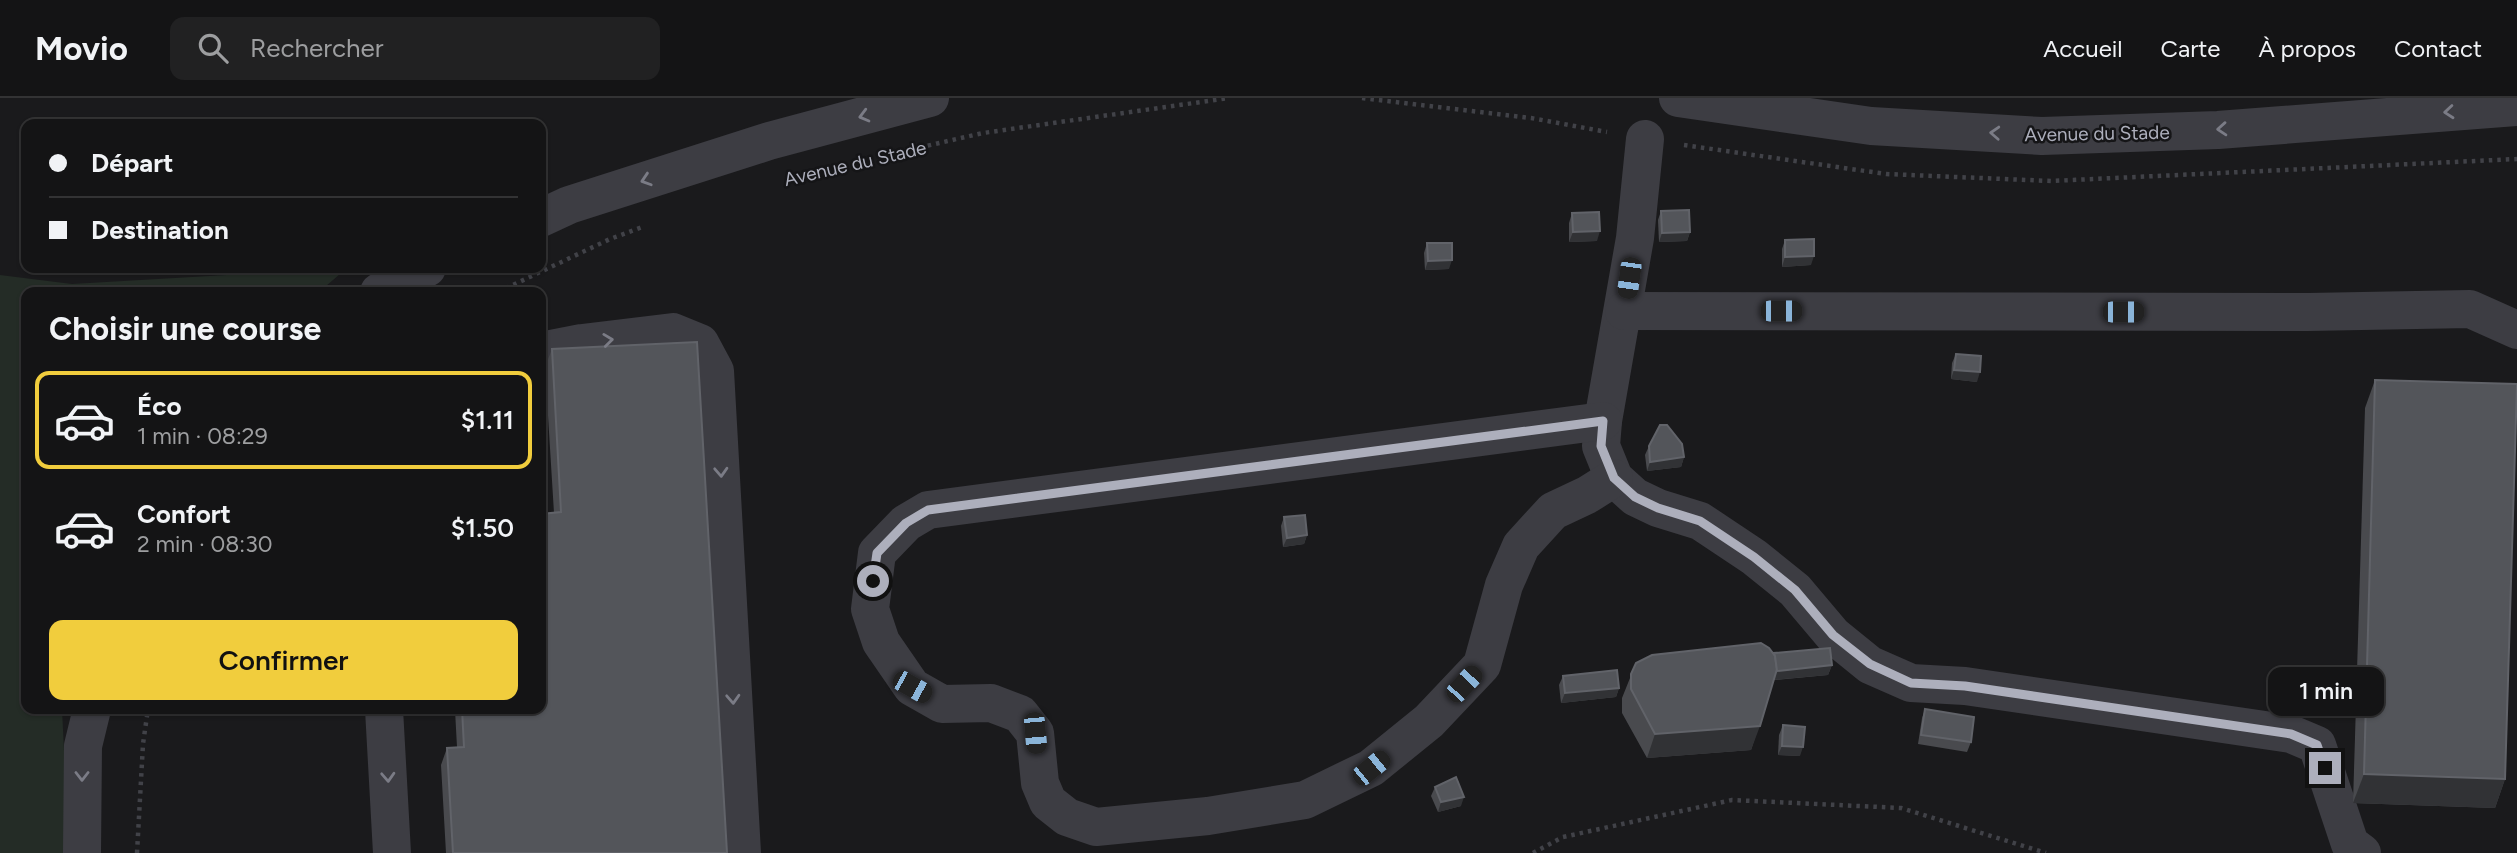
<!DOCTYPE html>
<html lang="fr">
<meta charset="utf-8">
<style>
:root{--surface:#141415;--page:#212122;--text:#f1f3f6;--muted:#9d9ea0;--line:#333334;--accent:#f1cd3d}
body{margin:0;font-family:Figtree,sans-serif;background:var(--page);color:var(--text);height:100vh;display:flex;flex-direction:column;font-size:26px;white-space:nowrap}
*{box-sizing:border-box;margin:0}
p{font-size:23px;color:var(--muted)}
.icon{flex:none;width:38px;height:38px;fill:none;stroke:currentColor;stroke-width:2;stroke-linecap:round;stroke-linejoin:round}
.map{position:relative;flex:1;overflow:hidden}
.details{position:absolute;left:21px;top:189px;width:525px;height:427px;display:flex;flex-direction:column;background:var(--surface);border-radius:14px;box-shadow:0 2px 5px #0004,0 0 0 2px var(--line)}
.details>*{flex:none}
.hud{position:absolute;left:21px;top:21px;width:525px;height:154px;border-radius:14px;box-shadow:0 2px 5px #0004,0 0 0 2px var(--line);display:grid;align-content:center;height:154px;padding:0 28px;background:var(--surface)}
.end{position:absolute;width:32px;height:32px;margin:-16px;border:9px solid #adafbc;background:#111;box-shadow:0 0 0 4px #111}
.from{border-radius:50%}
.bubble{position:absolute;height:49px;border-radius:14px;background:var(--surface);box-shadow:0 2px 5px #0004,0 0 0 2px var(--line);font-size:23px;font-weight:600;line-height:49px;text-align:center}
.car{position:absolute;width:21px;height:42px;margin:-21px -10px;border-radius:9px;box-shadow:0 0 5px 2px #0007;background:linear-gradient(#222 24%,#8ab4d8 0 40%,#222 0 76%,#8ab4d8 0 86%,#222 0)}
.hud b{display:flex;align-items:center;gap:24px;height:66px;font-size:26px}
.hud b+b{border-top:2px solid var(--line)}
.hud i{width:18px;height:18px;background:var(--text)}
ul{padding:0;list-style:none}
li{display:flex;align-items:center;gap:21px;height:98px;margin:0 14px 10px;padding:0 14px;border:4px solid transparent;border-radius:14px}
li div{flex:1}
li b{display:block;font-size:26px}
li em{font-style:normal;font-weight:600}
li.selected{border-color:var(--accent)}
li>.icon{width:63px;height:63px;stroke-width:1.5}
h2{padding:0 28px;font-size:32px;line-height:84px}
.cta{display:flex;gap:14px;margin-top:auto;padding:14px 28px}
.cta a{flex:1;height:80px;border-radius:14px;background:var(--accent);color:#111;font-size:28px;font-weight:600;line-height:80px;text-align:center}
header{display:flex;align-items:center;gap:42px;box-sizing:border-box;height:98px;padding:0 35px;background:var(--surface);border-bottom:2px solid var(--line)}
header strong{font-size:33px}
nav{display:flex;gap:38px;margin-inline-start:auto;font-size:24px}
.search{width:490px;height:63px;background:var(--page);display:flex;align-items:center;gap:18px;box-sizing:border-box;padding:0 24px;border-radius:14px;color:var(--muted);font-size:26px}
.map>svg:first-child{display:block}
.green{fill:#242c26}
.lines{fill:none;stroke-linecap:round;stroke-linejoin:round}
.path{stroke:#414248;stroke-width:4.5;stroke-dasharray:3.5 5;stroke-linecap:butt}
.minor{stroke:#3d3d43;stroke-width:38}
.wall{fill:#494a4e}
.shaded-wall{fill:#313235}
.building{fill:#53555a;stroke:#616369;stroke-width:2}
.oneway{stroke:#7b7c86}
.route{stroke:#adafbc;stroke-width:9}
.labels{text-anchor:middle;stroke-width:5;stroke-linejoin:round;paint-order:stroke}
.street-label{font-size:19px;fill:#adafbc;stroke:#151517}
</style>
<header>
<strong>Movio</strong>
<div class="search"><svg class="icon" aria-label="search" viewBox="0 0 24 24"><circle cx="10" cy="10" r="6"/><path d="M15 15l6 6"/></svg>Rechercher</div>
<nav><a>Accueil</a><a>Carte</a><a>À propos</a><a>Contact</a></nav>
</header>
<div class="map">
<svg width="2517" height="755" viewBox="0 0 2517 755">
<rect width="100%" height="100%" fill="#1a1a1c"/>
<!-- green -->
<polygon class="green" points="347,170 319,194 26,194 26,611 62,611 69,755 0,755 0,177 72,186"/>
<g class="lines">
<!-- path -->
<g class="path">
<polyline points="1362,0 1531,20 1607,34"/>
<polyline points="1684,47 1886,76 2051,83 2517,61"/>
<polyline points="878,59 983,35 1229,0"/>
<polyline points="498,194 610,141 645,128"/>
<polyline points="541,356 544,400 541,400"/>
<polyline points="137,755 143,646 148,611"/>
<polyline points="1533,755 1563,739 1732,702 1901,710 2046,755"/>
</g>
<!-- minor -->
<g class="minor">
<polyline points="1678,0 1871,28 2042,38 2218,32 2517,9"/>
<polyline points="1645,41 1635,140 1603,323 1601,348 1614,380 1635,399 1658,410 1700,423 1754,459 1795,492 1833,537 1870,567 1911,585 1965,588 2291,636 2317,647 2350,746 2362,755"/>
<polyline points="541,120 569,107 769,43 930,0"/>
<polyline points="379,194 391,186 427,170"/>
<polyline points="1624,213 2308,214 2470,211 2517,232"/>
<polyline points="541,253 582,245 673,234 700,245 715,273 742,755"/>
<polyline points="1603,323 928,412 906,425 877,455 870,511 881,544 912,589 942,606 991,605 1020,616 1035,635 1040,685 1048,704 1067,719 1096,729 1208,718 1305,702 1371,670 1429,623 1482,567 1504,487 1521,448 1553,413 1587,397 1614,380"/>
<polyline points="384,611 392,755"/>
<polyline points="82,755 83,648 92,611"/>
</g>
</g>
<!-- wall -->
<g class="wall">
<polygon points="1661,113 1690,134 1687,143 1659,144 1658,122"/>
<polygon points="1572,115 1597,143 1569,144 1569,125"/>
<polygon points="1785,142 1811,167 1782,169 1782,151"/>
<polygon points="1427,145 1449,171 1425,172 1424,155"/>
<polygon points="552,251 727,755 446,755 441,667 447,650 457,649 455,612 414,614 414,611 541,611 554,415 545,269"/>
<polygon points="1956,256 1977,284 1951,281 1952,265"/>
<polygon points="2375,282 2505,681 2495,710 2353,705 2365,310"/>
<polygon points="1649,348 1684,359 1681,369 1647,373 1645,357"/>
<polygon points="1284,419 1307,437 1304,446 1283,449 1281,428"/>
<polygon points="1773,555 1832,567 1828,577 1774,582 1751,652 1647,660 1622,615 1622,600 1636,565"/>
<polygon points="1563,578 1619,590 1616,599 1561,605 1559,587"/>
<polygon points="1925,611 1971,644 1967,654 1918,646 1922,620"/>
<polygon points="1783,627 1800,658 1778,657 1779,637"/>
<polygon points="1435,689 1461,708 1438,714 1431,698"/>
</g>
<!-- shaded-wall -->
<g class="shaded-wall">
<polygon points="1600,133 1597,143 1569,144 1573,134"/>
<polygon points="1690,134 1687,143 1659,144 1662,135"/>
<polygon points="1814,158 1811,167 1782,169 1785,159"/>
<polygon points="1452,162 1449,171 1425,172 1428,163"/>
<polygon points="1954,272 1980,274 1977,284 1951,281"/>
<polygon points="1684,359 1681,369 1647,373 1650,364"/>
<polygon points="1307,437 1304,446 1283,449 1287,440"/>
<polygon points="1832,567 1828,577 1772,582 1775,573"/>
<polygon points="1619,590 1616,599 1561,605 1565,595"/>
<polygon points="415,611 455,611 455,612 414,614"/>
<polygon points="1760,628 1751,652 1647,660 1655,636"/>
<polygon points="1782,648 1803,649 1800,658 1778,657"/>
<polygon points="2364,676 2505,681 2495,710 2353,705"/>
<polygon points="1464,699 1461,708 1438,714 1441,704"/>
</g>
<!-- building -->
<g class="building">
<polygon points="1689,112 1690,134 1662,135 1661,113"/>
<polygon points="1599,114 1600,133 1573,134 1572,115"/>
<polygon points="1814,141 1814,158 1785,159 1785,142"/>
<polygon points="1427,145 1452,145 1452,162 1428,163"/>
<polygon points="697,244 727,755 453,755 447,650 464,649 462,611 541,611 541,416 561,414 552,251"/>
<polygon points="1956,256 1981,258 1980,274 1954,272"/>
<polygon points="2375,282 2517,286 2505,681 2364,676"/>
<polygon points="1660,327 1667,327 1682,346 1684,359 1650,364 1649,348"/>
<polygon points="1305,417 1307,437 1287,440 1284,419"/>
<polygon points="1761,545 1769,550 1775,558 1777,571 1760,628 1655,636 1631,591 1631,576 1636,565 1652,557"/>
<polygon points="1830,550 1832,567 1777,573 1775,558 1774,555"/>
<polygon points="1617,572 1619,590 1565,595 1563,578"/>
<polygon points="1925,611 1974,619 1971,644 1921,637"/>
<polygon points="1783,627 1805,629 1803,649 1782,648"/>
<polygon points="1456,679 1464,699 1441,704 1435,689"/>
</g>
<!-- one-way arrows -->
<defs><path id="oneway-chevron" d="M-2-3.5L2.5 0L-2 3.5" fill="none" stroke-width="1.6" stroke-linecap="round" stroke-linejoin="round" transform="scale(1.75)"/></defs>
<g class="oneway">
<use href="#oneway-chevron" transform="translate(2449 14) rotate(175)"/>
<use href="#oneway-chevron" transform="translate(864 18) rotate(165)"/>
<use href="#oneway-chevron" transform="translate(2222 31) rotate(176)"/>
<use href="#oneway-chevron" transform="translate(1995 35) rotate(-177)"/>
<use href="#oneway-chevron" transform="translate(646 82) rotate(162)"/>
<use href="#oneway-chevron" transform="translate(608 242) rotate(-7)"/>
<use href="#oneway-chevron" transform="translate(721 374) rotate(87)"/>
<use href="#oneway-chevron" transform="translate(733 601) rotate(87)"/>
<use href="#oneway-chevron" transform="translate(82 678) rotate(90)"/>
<use href="#oneway-chevron" transform="translate(388 679) rotate(87)"/>
</g>
<g class="lines">
<!-- route -->
<polyline class="route" points="873,483 877,455 906,425 928,412 1603,323 1601,348 1614,380 1635,399 1658,410 1700,423 1754,459 1795,492 1833,537 1870,566 1911,585 1965,588 2291,636 2317,647 2325,670"/>
</g>
<g class="labels">
<!-- street labels -->
<g class="street-label">
<text transform="translate(2097 35) rotate(-1)" y="7">Avenue du Stade</text>
<text transform="translate(855 65) rotate(-13)" y="7">Avenue du Stade</text>
</g>
</g>
</svg>
<i class="end from" style="left:873px;top:483px"></i>
<i class="end" style="left:2325px;top:670px"></i>
<div class="bubble" style="left:2268px;top:569px;width:116px">1 min</div>
<i class="car" style="left:1629px;top:180px;rotate:188deg"></i>
<i class="car" style="left:1781px;top:213px;rotate:90deg"></i>
<i class="car" style="left:2123px;top:214px;rotate:90deg"></i>
<i class="car" style="left:1464px;top:586px;rotate:43deg"></i>
<i class="car" style="left:912px;top:589px;rotate:119deg"></i>
<i class="car" style="left:1035px;top:635px;rotate:175deg"></i>
<i class="car" style="left:1371px;top:670px;rotate:51deg"></i>
<div class="hud">
<b><i class="from"></i>Départ</b>
<b><i></i>Destination</b>
</div>
<section class="details">
<h2>Choisir une course</h2>
<ul>
<li class="selected"><svg class="icon" aria-label="car" viewBox="0 0 24 24"><path d="M5 17H2v-5l4-1 3-4h7l3 4 3 1v5h-3M9 17h6M6 11h13"/><circle cx="7" cy="17" r="2"/><circle cx="17" cy="17" r="2"/></svg><div><b>Éco</b><p>1 min · 08:29</p></div><em>$1.11</em></li>
<li><svg class="icon" aria-label="car" viewBox="0 0 24 24"><path d="M5 17H2v-5l4-1 3-4h7l3 4 3 1v5h-3M9 17h6M6 11h13"/><circle cx="7" cy="17" r="2"/><circle cx="17" cy="17" r="2"/></svg><div><b>Confort</b><p>2 min · 08:30</p></div><em>$1.50</em></li>
</ul>
<div class="cta"><a>Confirmer</a></div>
</section>
</div>
